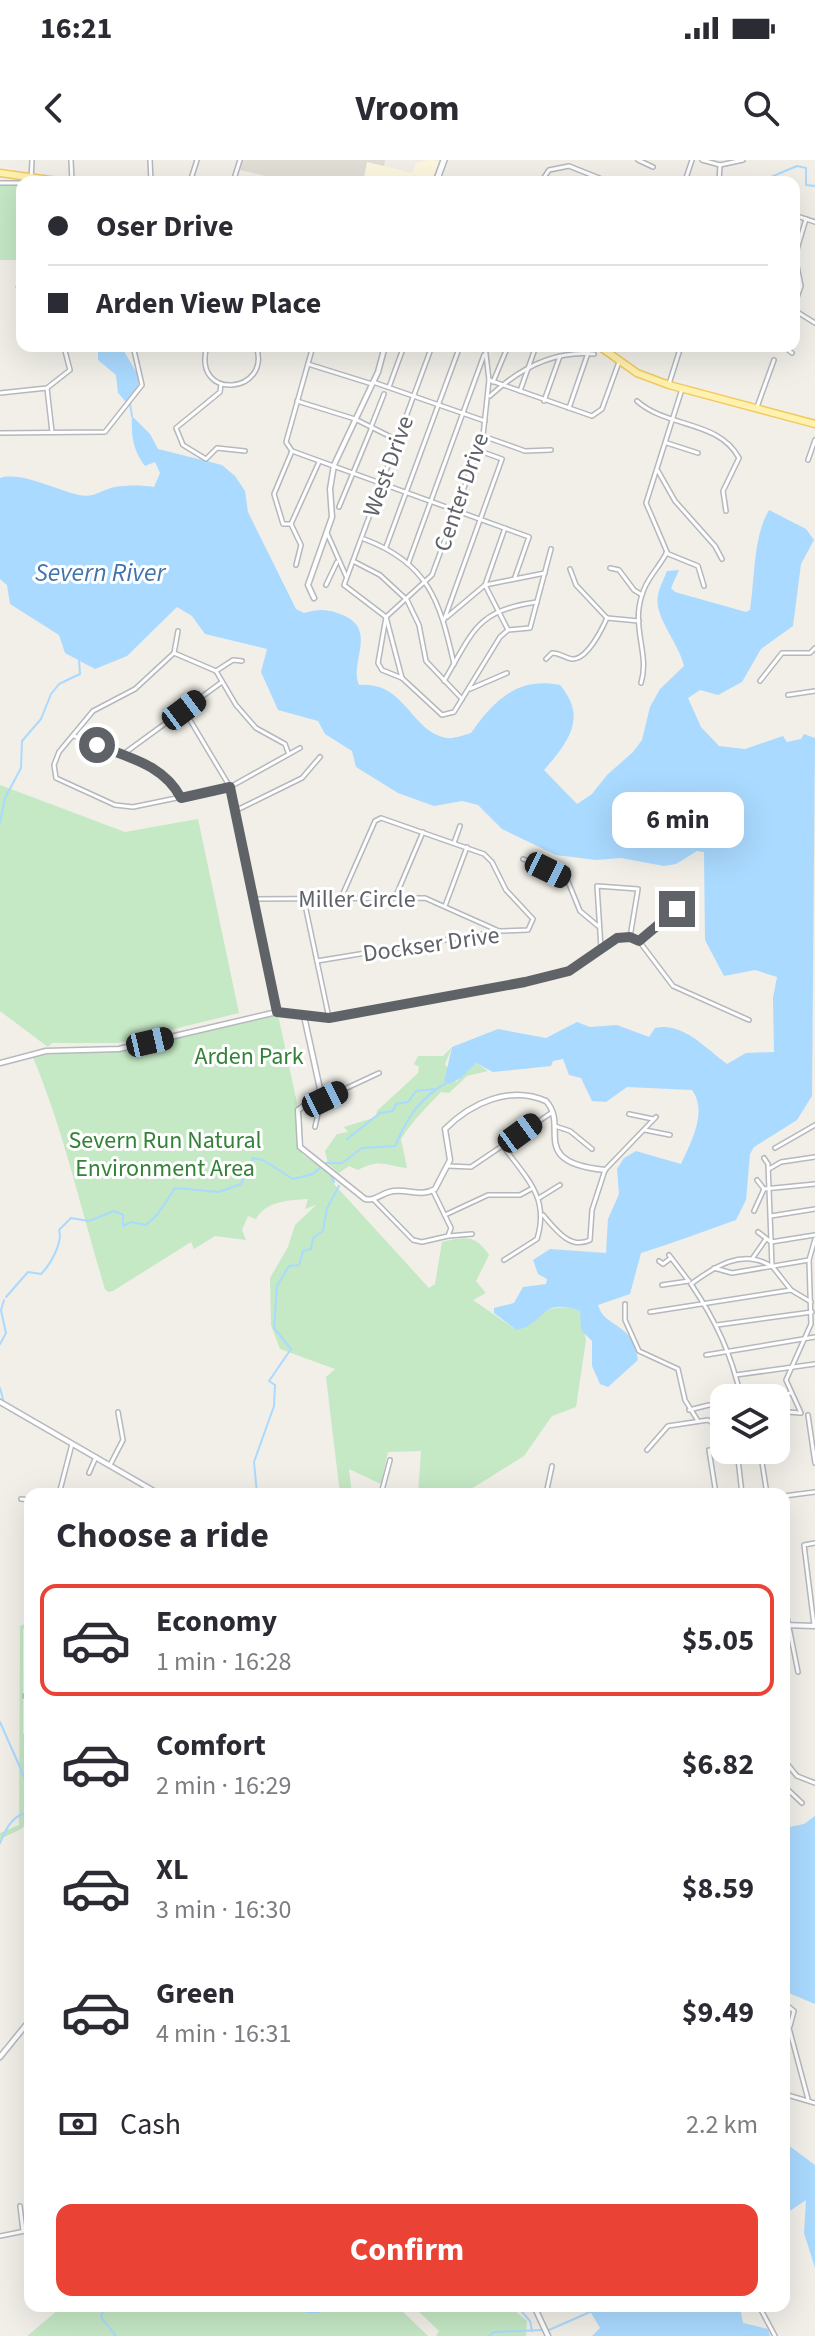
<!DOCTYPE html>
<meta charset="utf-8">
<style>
:root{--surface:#fff;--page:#f2f2f3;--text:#2b2b33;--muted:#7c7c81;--line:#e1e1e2;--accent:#ea4335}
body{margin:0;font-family:"Source Sans 3",sans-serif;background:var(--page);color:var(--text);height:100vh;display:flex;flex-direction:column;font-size:30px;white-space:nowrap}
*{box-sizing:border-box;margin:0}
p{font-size:26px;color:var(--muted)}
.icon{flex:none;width:44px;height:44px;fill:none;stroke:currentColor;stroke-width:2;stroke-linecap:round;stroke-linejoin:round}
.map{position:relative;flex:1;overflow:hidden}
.side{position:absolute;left:24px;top:1328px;width:766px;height:824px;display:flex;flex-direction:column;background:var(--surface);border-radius:16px;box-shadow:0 8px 32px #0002}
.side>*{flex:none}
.top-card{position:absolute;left:16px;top:16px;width:784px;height:176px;border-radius:16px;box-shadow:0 8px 32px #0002;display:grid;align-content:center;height:176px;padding:0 32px;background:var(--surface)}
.controls{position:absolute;left:710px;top:1224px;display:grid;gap:16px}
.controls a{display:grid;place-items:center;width:80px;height:80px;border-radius:16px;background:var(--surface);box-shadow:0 8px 32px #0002;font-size:40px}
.end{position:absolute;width:36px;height:36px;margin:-18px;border:10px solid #5f6368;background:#fff;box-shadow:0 0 0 4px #fff}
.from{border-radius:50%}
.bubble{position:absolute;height:56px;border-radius:16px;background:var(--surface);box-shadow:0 8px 32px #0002;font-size:26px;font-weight:700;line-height:56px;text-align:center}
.car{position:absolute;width:24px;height:48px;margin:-24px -12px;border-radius:10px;box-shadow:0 0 6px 2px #0007;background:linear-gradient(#222 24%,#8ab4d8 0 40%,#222 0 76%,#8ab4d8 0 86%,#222 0)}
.top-card b{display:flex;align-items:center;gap:28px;height:76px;font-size:30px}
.top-card b+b{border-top:2px solid var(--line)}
.top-card i{width:20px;height:20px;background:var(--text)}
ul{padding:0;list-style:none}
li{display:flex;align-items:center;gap:24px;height:112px;margin:0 16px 12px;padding:0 16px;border:4px solid transparent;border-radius:16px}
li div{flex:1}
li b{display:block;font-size:30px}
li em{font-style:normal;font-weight:700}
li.current{border-color:var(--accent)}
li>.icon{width:72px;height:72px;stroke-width:1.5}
h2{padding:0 32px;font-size:36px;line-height:96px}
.pay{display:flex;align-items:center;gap:20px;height:88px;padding:0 32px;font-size:30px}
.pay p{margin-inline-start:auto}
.button{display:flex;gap:16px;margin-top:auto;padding:16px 32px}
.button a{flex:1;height:92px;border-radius:16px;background:var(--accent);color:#fff;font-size:32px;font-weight:700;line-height:92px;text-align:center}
.status{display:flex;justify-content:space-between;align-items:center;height:56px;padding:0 40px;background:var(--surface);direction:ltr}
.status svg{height:22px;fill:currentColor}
header{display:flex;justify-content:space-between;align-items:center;height:104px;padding:0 32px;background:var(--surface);font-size:36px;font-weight:700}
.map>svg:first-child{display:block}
.commercial{fill:#fef7e0}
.education{fill:#e1ded6}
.green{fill:#c5e8c5}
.water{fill:#aadaff}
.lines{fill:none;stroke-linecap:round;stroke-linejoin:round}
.stream{stroke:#aadaff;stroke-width:2}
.minor-casing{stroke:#b5b8bc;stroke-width:6}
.tertiary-casing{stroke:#b5b8bc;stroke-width:7}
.secondary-casing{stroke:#b6babf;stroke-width:8}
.primary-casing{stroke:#f2c960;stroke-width:9}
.minor{stroke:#fff;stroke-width:3}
.tertiary{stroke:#fff;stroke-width:4}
.secondary{stroke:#fff;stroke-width:5}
.primary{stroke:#fff2af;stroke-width:6}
.route{stroke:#5f6368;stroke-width:10}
.labels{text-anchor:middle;stroke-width:6;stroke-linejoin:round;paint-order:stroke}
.street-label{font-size:24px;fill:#5f6368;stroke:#fff}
.park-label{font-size:24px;fill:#348238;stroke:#fff}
.water-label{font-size:26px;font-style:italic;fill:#4174aa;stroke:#fff}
</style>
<div class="status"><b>16:21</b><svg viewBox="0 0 49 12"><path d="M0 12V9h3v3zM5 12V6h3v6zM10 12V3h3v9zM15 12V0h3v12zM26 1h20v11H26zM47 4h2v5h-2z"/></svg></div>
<header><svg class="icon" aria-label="back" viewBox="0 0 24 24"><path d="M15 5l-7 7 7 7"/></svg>Vroom<svg class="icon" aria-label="search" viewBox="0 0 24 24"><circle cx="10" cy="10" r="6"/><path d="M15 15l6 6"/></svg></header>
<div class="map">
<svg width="815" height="2176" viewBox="0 0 815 2176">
<rect width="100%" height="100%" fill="#f1efe8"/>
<!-- commercial -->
<polygon class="commercial" points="429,0 439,1 431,22 363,22 367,2 412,13 416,3"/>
<!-- education -->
<polygon class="education" points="243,0 385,0 384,6 367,2 363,22 291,22 240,10"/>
<!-- green -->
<g class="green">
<polygon points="0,25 22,25 22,54 18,62 22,66 22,100 0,100"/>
<polygon points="0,625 125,672 198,659 239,853 117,883 52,883 48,887 0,851"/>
<path d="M278,855L297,943L298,984L302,994L333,1016L334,1024L429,1128L435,1124L442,1082C465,1077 475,1074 489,1095L476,1121L486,1133L473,1140L516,1170C539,1156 552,1140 580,1151L586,1180L576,1247L552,1256L524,1296L471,1329L472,1334H418L421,1291L388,1292L381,1324L349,1309L352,1334H340L326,1217L335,1209L280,1189L271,1165L270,1118L288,1087L295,1065L316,1045L305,1049L308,1039C289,1040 266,1041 256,1059L248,1056L242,1070L246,1080L215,1076L194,1089L191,1082L113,1131L108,1132L105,1129C81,1050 64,971 32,895L112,892Z"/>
<path d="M452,887L445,904L456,922L476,903L488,911L467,916L449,933L441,932C427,947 412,961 401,979L407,1008C386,1006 380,998 358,1010L349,1006L339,1013L328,1004L325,991L337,974L348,972L344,967L376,957L377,951L418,913L419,907L414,904L418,896H443Z"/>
<polygon points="30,1462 23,1469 23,1574 30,1573 30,1660 21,1669 0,1679 0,1673 19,1665 20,1466"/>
<polygon points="63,2146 397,2146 428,2176 27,2176"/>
<polygon points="413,2146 483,2146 490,2151 515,2151 527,2161 526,2176 436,2176 439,2171"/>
</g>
<!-- water -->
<g class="water">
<polygon points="98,186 121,186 139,217 138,226 126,242 118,233 116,215 98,200"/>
<path d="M132,256L150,274L158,289L222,305L235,316L245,331L248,352L296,449L304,453C320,448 330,449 345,456C377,471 349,503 359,525C407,522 409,571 447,578C454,579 464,575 471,573C493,541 518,516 560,525C588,558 568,582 544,610L577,644L592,634L607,615L633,592L642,580L650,547L660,529L684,506C679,483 653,456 658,435C659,428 664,419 667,411L679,410L671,428L675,432L746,452L750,450C755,418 753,377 769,350L806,369L814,380L801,404L793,466L761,489L742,522L718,535L700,530L688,538L701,567L719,586L745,589L783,576L787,582L801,579L804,574L815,578L812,936L797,960L754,987L750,994L746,1040L736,1060C704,1071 673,1083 641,1093L630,1134L598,1145C605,1169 633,1161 638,1200L608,1227L600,1224L592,1206V1181L581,1170L580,1151C540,1136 545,1165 516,1170L494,1153V1148L514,1143L523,1127L546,1124L547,1119L538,1114L533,1100L550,1089L606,1093L608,1059L619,1034L617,1009L624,998L636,991L681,1004C691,982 708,952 692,930L627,927L606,942L592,941L581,918L569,915L563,899L553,901L551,906L493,912L476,903L461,918L449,924L444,922L452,887L498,869L546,878L577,862L590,867L617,865L649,877L655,868C683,862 705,888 727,904L746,893L774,892L773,838L777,817L755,810L724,816L705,780L704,692L697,691L676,704L664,706L621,698L596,700L556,695L502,669L478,645L462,641L434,646L398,633L356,607L352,591L325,574L318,561L278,550L261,512L267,489L205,474L192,456L177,447L127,496L95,509L65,493L59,475L10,444L7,425L0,419V318C21,311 56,330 79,335C95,338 101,330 115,327C129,325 141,325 154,327L160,313L155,302L145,306C133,290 131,276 132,256Z"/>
<polygon points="815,1656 815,1844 784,1831 784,1668 804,1664"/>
<polygon points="784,1982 815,2005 815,2108 804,2073 806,2040 784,2055"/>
<polygon points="587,2146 740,2146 743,2163 768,2169 770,2176 592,2176 600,2168"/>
</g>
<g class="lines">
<!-- stream -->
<g class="stream">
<polyline points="759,22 797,6 806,8 806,25 815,26"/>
<polyline points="16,127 22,129"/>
<polyline points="130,244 132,256"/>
<polyline points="0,663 5,638 21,608 22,581 41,559 51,534 59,524 80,514 79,500"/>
<polyline points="347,979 380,953 393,951 396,944 408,942 416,931 434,929"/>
<path d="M326,1003H342L362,988L395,986C407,958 420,937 448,922"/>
<polyline points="330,1013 334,1022"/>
<path d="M6,1137L28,1112L41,1114C51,1104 63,1082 59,1070L71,1058L89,1061L114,1051L123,1055V1066L132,1062L146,1065L157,1055L175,1028L219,1032L241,1024L253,998L263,1000L293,1019L313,1014L322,1006"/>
<polyline points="0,1184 6,1173 1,1150 4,1140"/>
<polyline points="0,1228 3,1239"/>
<polyline points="257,1334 254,1302 274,1246 275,1225 269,1221 291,1189 274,1168 277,1126 289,1106 299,1105 303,1091 311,1089 313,1078 323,1071 327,1048 339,1026"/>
<polyline points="0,1562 30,1630"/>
<path d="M0,1683C5,1671 12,1653 30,1653"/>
<polyline points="104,2146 101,2157 116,2176"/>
<polyline points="300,2146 307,2152 319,2152 325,2146"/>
<polyline points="517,2146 530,2161 532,2171"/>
<polyline points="549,2170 590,2152"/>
<polyline points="489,2176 494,2172 542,2170"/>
</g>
<defs>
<g id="minor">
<polyline points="71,0 72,22"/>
<polyline points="150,0 151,22"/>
<polyline points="638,0 653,7"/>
<polyline points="702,0 720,5 743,0"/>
<polyline points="686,18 692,0"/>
<polyline points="31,22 32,0"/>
<polyline points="190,22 197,0"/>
<polyline points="233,22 240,0"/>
<polyline points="541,22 549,10 569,6 609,22"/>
<polyline points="719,22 720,5"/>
<polyline points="0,23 22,23"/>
<polyline points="794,55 815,62"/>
<polyline points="794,146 801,126 795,96 806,59"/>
<polyline points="794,150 815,163"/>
<path d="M207,186C191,242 273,234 256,186"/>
<polyline points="313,186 286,282 292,291 529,377 515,417"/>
<polyline points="432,186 344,425 386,457 378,503 382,510 402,518 442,555 454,552 500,477 508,470 530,468 551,389"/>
<polyline points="783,186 792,193"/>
<polyline points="308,204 372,224"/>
<polyline points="489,220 592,256 602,249 619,202"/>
<polyline points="373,222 485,261"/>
<polyline points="493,222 508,186"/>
<polyline points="221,224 220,232 176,268 183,285 206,299 217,288 245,291"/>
<polyline points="669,224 681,186"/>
<polyline points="389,227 404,186"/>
<polyline points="47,228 52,272"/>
<polyline points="520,231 536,186"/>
<polyline points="0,233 47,228 70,210 64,187"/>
<path d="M490,236C519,209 553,190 594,194"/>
<polyline points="297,241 355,259 397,280"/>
<polyline points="544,241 560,196"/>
<path d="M637,241C667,268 719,260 739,298L723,331L726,351"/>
<polyline points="757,247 774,200"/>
<polyline points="569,248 588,193"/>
<polyline points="371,267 384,234"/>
<polyline points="0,273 105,272 142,225 133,186"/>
<polyline points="483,276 525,291 551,290"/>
<polyline points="667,283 698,293"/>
<polyline points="808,300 815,280"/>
<polyline points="658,311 675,341 715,386 722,399"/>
<polyline points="339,347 372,267"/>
<polyline points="291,364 283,364 274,334 292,291"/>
<polyline points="291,364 319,302"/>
<polyline points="291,364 301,385 296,405"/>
<polyline points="505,368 485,425 508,470"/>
<polyline points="327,373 346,416"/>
<path d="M364,379C429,403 440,442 454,504"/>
<polyline points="386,387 460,186"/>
<polyline points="666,393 698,406 704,426"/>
<polyline points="353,401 380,415 407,440 419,465 426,501 462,539"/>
<polyline points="408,404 484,195"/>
<polyline points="610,408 619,410 634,430 642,435"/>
<polyline points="570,409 576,425 607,458"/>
<polyline points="326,425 337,402"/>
<polyline points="447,457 485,425 545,413"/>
<polyline points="607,458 639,461"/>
<polyline points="444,460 502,299 477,290"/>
<polyline points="174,493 178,471"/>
<path d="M546,499L552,493C560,493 565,498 572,499C587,500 602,469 607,458"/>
<polyline points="216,511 233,500 242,501"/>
<polyline points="402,518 386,457 432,415 483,276 489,220 485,186"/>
<path d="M444,521C473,472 476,450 537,442"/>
<polyline points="760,521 782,493 810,493 815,488"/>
<path d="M641,523C649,498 635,473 639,448C643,420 656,413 667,392L646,343L682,229"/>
<polyline points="470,529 507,513"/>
<polyline points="788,535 815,531"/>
<polyline points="184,550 230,627 277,852"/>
<path d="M74,576C112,591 161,600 181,638"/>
<polyline points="288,592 285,584 256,568 236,545 216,511 174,493 135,529 93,551 59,592 54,605 56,618 115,645 133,647 230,627 300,588"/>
<polyline points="122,595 222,522"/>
<polyline points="237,650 302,618 320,597"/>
<polyline points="454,683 460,666"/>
<polyline points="523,699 567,719 580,751 598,766"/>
<polyline points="395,738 423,672"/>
<polyline points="254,739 425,738 499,771"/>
<polyline points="304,740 329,858"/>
<polyline points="445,746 467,687"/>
<polyline points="630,777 638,729 597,726 601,788 621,777 639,781"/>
<polyline points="639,781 673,826 749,860"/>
<polyline points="639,781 677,749"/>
<polyline points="317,801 500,771 528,770 533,759 506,730 492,702 484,694 381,658 375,661 341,738"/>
<polyline points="321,940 379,913"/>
<polyline points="629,954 653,959"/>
<polyline points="555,966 570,971 592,989"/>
<polyline points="315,967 321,940"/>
<polyline points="645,970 670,975"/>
<path d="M503,986C526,1018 550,1037 537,1079L504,1100"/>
<polyline points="775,988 815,965"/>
<polyline points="764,998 768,1004 772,1106 791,1130 811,1142"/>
<polyline points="448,1006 471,1007 551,953"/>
<polyline points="769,1009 781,1002 815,997"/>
<polyline points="757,1020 764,1029"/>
<polyline points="539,1038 560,1025"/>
<polyline points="374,1040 413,1080 422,1082 448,1076 451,1068 433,1031"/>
<polyline points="754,1051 764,1029 815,1024"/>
<polyline points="445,1055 488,1035 520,1035 531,1029"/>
<path d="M543,1055C555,1069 570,1090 590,1080L592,1050L605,1010L656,957"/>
<polyline points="771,1056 815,1049"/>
<polyline points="758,1072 771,1082 815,1075"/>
<polyline points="448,1076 472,1074"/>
<polyline points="669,1095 688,1120"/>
<polyline points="752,1099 766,1079"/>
<polyline points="659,1101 663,1104 671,1098"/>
<polyline points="714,1108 732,1113 809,1100"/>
<path d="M691,1124C716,1161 732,1195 741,1238"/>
<path d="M691,1124C714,1107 742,1088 771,1106"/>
<polyline points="662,1125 689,1121"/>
<polyline points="625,1144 625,1160 639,1191 678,1209 685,1240 698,1261"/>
<polyline points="650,1152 791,1130"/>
<polyline points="717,1165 812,1152"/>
<polyline points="706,1195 815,1177"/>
<polyline points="736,1215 815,1204"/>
<polyline points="758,1238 791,1233"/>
<polyline points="689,1250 709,1245"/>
<polyline points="776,1251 800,1253"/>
<polyline points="780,1251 786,1285"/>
<polyline points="801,1253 786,1220 811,1164 809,1100 815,1079"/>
<polyline points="808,1255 815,1303"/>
<polyline points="647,1290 668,1266 708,1260 724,1270"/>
<polyline points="709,1290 716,1334"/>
<polyline points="737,1290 742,1334"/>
<polyline points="761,1296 767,1334"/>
<polyline points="110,1305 123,1280 118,1252"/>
<polyline points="89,1313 96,1297"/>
<polyline points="59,1334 72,1284"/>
<polyline points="295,1334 296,1331"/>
<polyline points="381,1334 390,1300"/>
<polyline points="546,1334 552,1306"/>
<polyline points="784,1336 815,1332"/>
<polyline points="21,1339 30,1340"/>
<polyline points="784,1442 798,1512"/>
<polyline points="814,1465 804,1385 815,1383"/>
<polyline points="25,1536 30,1536"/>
<polyline points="784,1600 797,1616 815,1623"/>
<polyline points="784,1626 802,1643"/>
<polyline points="784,1852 789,1847 794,1851 790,1866 784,1871"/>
<polyline points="789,1868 808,1939"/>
<polyline points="784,1934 815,1943"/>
<polyline points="20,2046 23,2071"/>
<polyline points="0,2076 30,2070"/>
<polyline points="784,2088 787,2080"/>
<polyline points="759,2146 775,2176"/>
</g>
<g id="tertiary">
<polyline points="314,438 308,425 332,357 330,329 334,305 378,212 385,186"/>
<path d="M304,856L320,929L317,937L298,950L300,987L365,1039C375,1041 379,1035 389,1032C405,1027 420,1038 435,1029L450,1000L445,969C471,943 510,925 546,941C570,967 527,1002 605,1010"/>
<polyline points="0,903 46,891 119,889 277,852 329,858 525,822 569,811 601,788"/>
<polyline points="0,1242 159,1334"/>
<polyline points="784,1465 814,1466"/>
<polyline points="0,1897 30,1860"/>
<polyline points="534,2146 548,2176"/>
</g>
<polyline id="secondary" points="436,22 444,0"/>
<g id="primary">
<polyline points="0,13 64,22"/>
<polyline points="599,186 637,213 669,225 815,264"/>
</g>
</defs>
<!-- minor casing -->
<use href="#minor" class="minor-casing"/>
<!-- tertiary casing -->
<use href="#tertiary" class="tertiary-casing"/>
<!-- secondary casing -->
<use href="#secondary" class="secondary-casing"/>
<!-- primary casing -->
<use href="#primary" class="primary-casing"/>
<!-- minor -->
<use href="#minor" class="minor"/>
<!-- tertiary -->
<use href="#tertiary" class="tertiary"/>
<!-- secondary -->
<use href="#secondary" class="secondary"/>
<!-- primary -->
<use href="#primary" class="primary"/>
</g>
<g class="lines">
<!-- route -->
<path class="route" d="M97,585C130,598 164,605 181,638L230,627L277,852L329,858L525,822L569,811L617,778L630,777L639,781L677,749"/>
</g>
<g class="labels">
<!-- street labels -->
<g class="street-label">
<text transform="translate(388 306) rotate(-70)" y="8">West Drive</text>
<text transform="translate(461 332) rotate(-71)" y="8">Center Drive</text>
<text x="357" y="747">Miller Circle</text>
<text transform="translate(431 784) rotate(-8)" y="8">Dockser Drive</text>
</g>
<!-- park labels -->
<g class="park-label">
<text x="249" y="904">Arden Park</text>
<text x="165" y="988">Severn Run Natural<tspan x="165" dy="28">Environment Area</tspan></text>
</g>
<!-- water labels -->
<g class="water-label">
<text x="100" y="421">Severn River</text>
</g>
</g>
</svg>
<div class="controls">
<a><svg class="icon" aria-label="layers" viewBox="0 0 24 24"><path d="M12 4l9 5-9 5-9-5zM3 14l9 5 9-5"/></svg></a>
</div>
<i class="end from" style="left:97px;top:585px"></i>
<i class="end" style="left:677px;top:749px"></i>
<div class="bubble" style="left:612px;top:632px;width:132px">6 min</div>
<i class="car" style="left:184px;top:550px;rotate:53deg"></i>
<i class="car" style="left:548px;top:710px;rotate:116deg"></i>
<i class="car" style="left:150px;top:882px;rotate:77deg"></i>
<i class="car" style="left:325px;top:939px;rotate:64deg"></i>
<i class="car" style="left:520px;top:973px;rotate:54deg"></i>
<div class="top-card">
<b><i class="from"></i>Oser Drive</b>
<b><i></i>Arden View Place</b>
</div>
<section class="side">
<h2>Choose a ride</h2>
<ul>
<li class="current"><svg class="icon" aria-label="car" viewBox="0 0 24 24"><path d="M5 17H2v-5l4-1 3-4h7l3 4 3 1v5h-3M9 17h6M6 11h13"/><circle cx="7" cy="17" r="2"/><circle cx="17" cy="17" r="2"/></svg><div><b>Economy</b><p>1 min · 16:28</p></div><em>$5.05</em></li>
<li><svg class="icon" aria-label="car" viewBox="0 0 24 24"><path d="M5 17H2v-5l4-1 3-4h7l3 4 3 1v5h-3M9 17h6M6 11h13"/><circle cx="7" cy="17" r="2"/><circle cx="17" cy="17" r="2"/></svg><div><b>Comfort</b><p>2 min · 16:29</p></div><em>$6.82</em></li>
<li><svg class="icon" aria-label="car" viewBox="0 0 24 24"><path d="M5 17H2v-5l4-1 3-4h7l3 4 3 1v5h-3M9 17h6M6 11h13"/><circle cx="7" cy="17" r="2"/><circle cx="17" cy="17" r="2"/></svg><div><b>XL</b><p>3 min · 16:30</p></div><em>$8.59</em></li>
<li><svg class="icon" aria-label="car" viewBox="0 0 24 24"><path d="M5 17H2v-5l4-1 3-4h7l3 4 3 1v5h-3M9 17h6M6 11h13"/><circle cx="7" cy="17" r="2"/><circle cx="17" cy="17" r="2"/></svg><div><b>Green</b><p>4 min · 16:31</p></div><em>$9.49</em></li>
</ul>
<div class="pay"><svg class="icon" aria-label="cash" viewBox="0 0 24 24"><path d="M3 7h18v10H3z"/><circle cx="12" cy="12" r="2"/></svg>Cash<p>2.2 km</p></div>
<div class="button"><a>Confirm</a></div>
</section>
</div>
